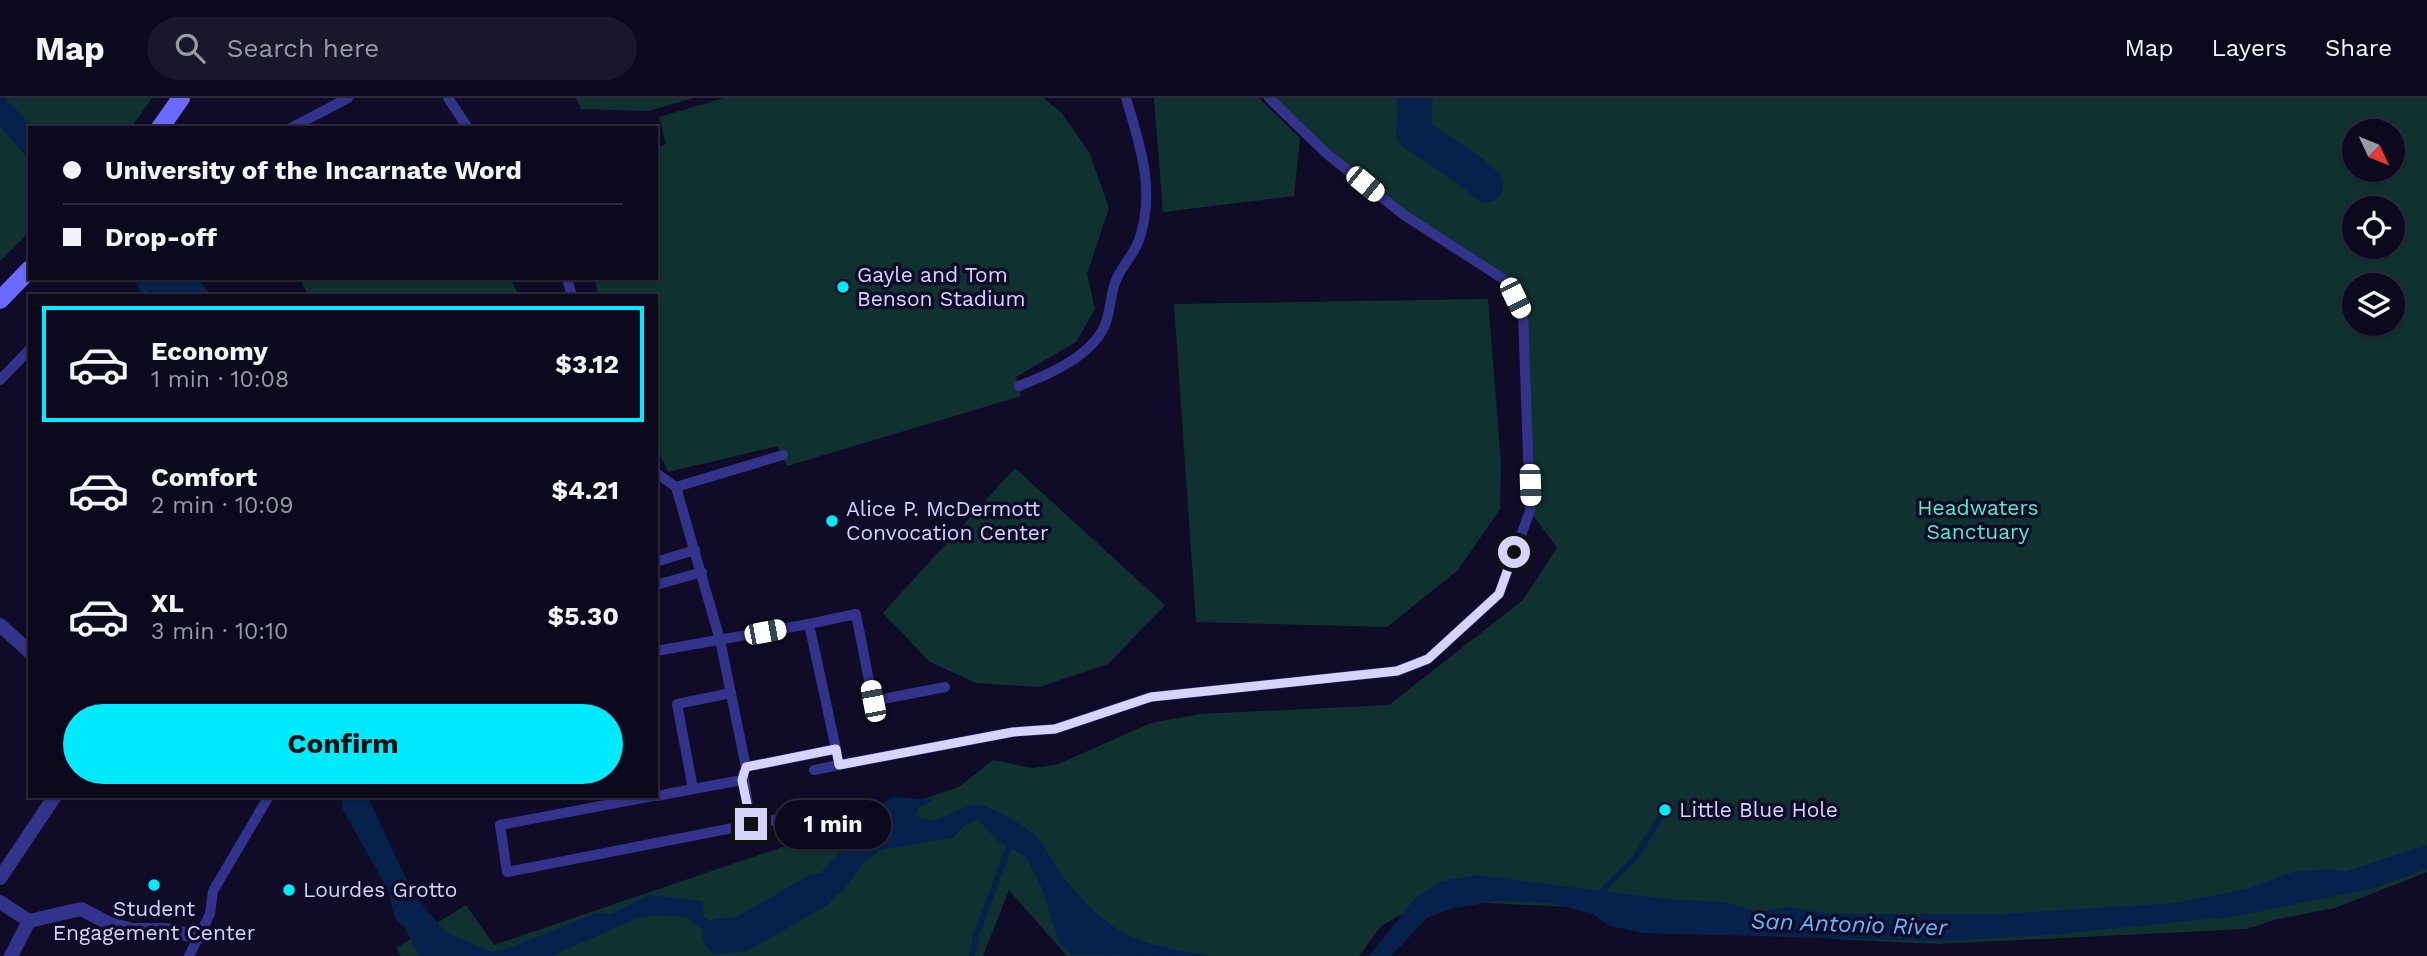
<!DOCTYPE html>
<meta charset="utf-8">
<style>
:root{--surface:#0c091d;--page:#1a172a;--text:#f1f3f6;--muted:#9a9aa4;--line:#2c2a3b;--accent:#00eafe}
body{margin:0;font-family:"Work Sans",sans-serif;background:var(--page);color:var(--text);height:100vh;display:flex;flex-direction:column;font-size:26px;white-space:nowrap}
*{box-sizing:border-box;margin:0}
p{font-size:23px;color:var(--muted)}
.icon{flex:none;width:38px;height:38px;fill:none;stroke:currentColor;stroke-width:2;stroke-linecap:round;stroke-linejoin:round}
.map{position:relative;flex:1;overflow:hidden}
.side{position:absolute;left:28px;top:196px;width:630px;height:504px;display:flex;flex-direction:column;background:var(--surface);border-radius:0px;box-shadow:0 2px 5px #0004,0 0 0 2px var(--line)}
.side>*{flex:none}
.hud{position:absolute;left:28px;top:28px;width:630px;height:154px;border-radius:0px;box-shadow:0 2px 5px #0004,0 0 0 2px var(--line);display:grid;align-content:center;height:154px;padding:0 35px;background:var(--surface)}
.needle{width:46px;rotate:134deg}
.controls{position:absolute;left:2342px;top:21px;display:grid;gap:14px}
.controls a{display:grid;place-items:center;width:63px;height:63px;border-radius:50%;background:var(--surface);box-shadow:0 2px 5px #0004,0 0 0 2px var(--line);font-size:35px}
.end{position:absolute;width:32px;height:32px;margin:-16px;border:9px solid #d7d3ff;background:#111;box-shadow:0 0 0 4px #111}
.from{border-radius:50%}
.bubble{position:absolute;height:49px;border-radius:24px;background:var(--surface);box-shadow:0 2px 5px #0004,0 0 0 2px var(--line);font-size:23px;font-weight:700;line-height:49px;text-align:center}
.car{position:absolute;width:21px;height:42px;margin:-21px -10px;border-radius:9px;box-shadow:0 0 5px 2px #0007;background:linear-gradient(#fff 24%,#345 0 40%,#fff 0 76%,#345 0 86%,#fff 0)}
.hud b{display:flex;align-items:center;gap:24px;height:66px;font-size:26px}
.hud b+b{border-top:2px solid var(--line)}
.hud i{width:18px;height:18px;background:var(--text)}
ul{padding:12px 0 0;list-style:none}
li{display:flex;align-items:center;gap:21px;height:116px;margin:0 14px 10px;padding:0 21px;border:4px solid transparent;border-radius:0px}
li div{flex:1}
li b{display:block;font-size:26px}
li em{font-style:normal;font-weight:700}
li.active{border-color:var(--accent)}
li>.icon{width:63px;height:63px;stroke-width:1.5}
.primary-button{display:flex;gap:14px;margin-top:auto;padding:14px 35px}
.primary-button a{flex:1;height:80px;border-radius:42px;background:var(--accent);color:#111;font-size:28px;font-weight:700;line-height:80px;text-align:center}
header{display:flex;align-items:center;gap:42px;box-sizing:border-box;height:98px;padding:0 35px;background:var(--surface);border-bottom:2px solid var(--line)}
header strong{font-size:33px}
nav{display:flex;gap:38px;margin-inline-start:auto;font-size:24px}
.search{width:490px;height:63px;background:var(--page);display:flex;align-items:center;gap:18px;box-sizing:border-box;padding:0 24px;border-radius:38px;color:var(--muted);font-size:26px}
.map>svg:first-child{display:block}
.green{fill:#0f3230;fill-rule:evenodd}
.water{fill:#06224c}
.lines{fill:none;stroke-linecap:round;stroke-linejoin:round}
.stream{stroke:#06224c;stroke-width:6}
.river{stroke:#06224c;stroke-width:35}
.service{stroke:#34338b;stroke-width:10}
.pedestrian{stroke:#34338b;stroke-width:14}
.secondary{stroke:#6a6aff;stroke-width:18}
.route{stroke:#d7d3ff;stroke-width:9}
.poi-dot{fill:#00eafe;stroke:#100c27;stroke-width:2.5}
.labels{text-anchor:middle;stroke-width:7;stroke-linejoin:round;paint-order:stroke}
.poi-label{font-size:21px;fill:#d7d3ff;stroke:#100c27;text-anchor:start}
.park-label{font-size:21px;fill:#52ecc2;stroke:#100c27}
.water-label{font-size:23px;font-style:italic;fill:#61b9ff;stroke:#100c27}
</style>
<header>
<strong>Map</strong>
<div class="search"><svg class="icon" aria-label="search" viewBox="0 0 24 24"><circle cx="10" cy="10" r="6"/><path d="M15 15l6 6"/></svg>Search here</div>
<nav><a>Map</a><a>Layers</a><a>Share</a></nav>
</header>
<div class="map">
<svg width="2427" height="858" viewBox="0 0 2427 858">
<rect width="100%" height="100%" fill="#100c27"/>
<!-- green -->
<g class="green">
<polygon points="0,0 152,0 131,30 30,30 30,133 0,163"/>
<polygon points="576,0 693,0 649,13 581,11"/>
<polygon points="724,0 1043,0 1061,14 1089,54 1109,110 1087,176 1095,211 1076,244 1016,279 1021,298 787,368 778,348 668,374 656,348 656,198 598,198 595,180 656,180 656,50 666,46 659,19"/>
<polygon points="1154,0 1259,0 1300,40 1294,98 1163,114"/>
<path d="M1269,0H2427V774L2335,810L2278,821L2246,831L1938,846L1834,841L1593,810L1464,804L1411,811L1381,828L1359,858H1067L1009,792L983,858H401L396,850L466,807L494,847L959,689L993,662L1032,670L1056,667L1151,625L1200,616L1389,607L1523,502L1557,450L1530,413L1523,216L1508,184L1404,117ZM2354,33H2392V72H2354ZM2354,110H2392V149H2354ZM2354,187H2392V226H2354Z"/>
<polygon points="299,180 510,180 519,198 309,198"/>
<polygon points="1488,201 1501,365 1500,411 1458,472 1387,529 1196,524 1174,206"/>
<polygon points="1015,370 1165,507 1108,566 1040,589 976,585 930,564 883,515"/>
</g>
<!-- water -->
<g class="water">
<polygon points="0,0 5,0 34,30 30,30 30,63 0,28"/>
<polygon points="135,180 197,180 212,198 158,198 151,192 142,198"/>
<path d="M341,698H367L413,795L445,834L492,854L512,849L597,815L611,816L649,797L703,803L704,819L722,831L774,822L780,807L778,799L817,779L861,732L878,708L894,699L933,702L918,710L915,717C939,733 954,706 980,707C988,707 1019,725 1027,731C1044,742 1051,763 1063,778C1111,840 1138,846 1213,858L1072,857L1058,843L1042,790L1025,758L999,744L977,721L964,728L953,740L881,752L864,764L843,793L785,828L740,846L719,845L686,819L654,817L633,822L552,858H419L404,829L394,819L389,794L343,712Z"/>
<polygon points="2427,747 2427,771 2378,789 2238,818 2048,837 1939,843 1642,835 1610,828 1591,815 1549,805 1495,803 1450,811 1427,820 1391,858 1369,858 1416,799 1442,783 1478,777 1665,801 1724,804 1760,814 1786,809 1833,816 1998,816 2175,805 2247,791 2293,774 2331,771 2344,774"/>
</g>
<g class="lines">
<!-- stream -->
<g class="stream">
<polyline points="1600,795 1635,760 1665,712"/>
<polyline points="972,858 977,835 1011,744"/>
</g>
<!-- river -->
<g class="river">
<polyline points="1415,0 1414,35 1470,73 1486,87"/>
<polyline points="720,838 742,836 817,793"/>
</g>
<!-- service -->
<g class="service">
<polyline points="448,0 468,30"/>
<polyline points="291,30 348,0"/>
<polyline points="567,180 572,198"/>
<polyline points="0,282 30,251"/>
<path d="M1019,288C1048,277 1092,258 1105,227C1111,212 1110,194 1117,180C1123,167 1134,156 1139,142C1156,93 1140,47 1126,0"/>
<polyline points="656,375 676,389 783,357"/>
<polyline points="676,389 720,542 746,669 836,651 839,667 1013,634 1055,631 1151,599 1397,573 1428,561 1499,496 1530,413 1523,216 1508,184 1404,117 1326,55 1269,0"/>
<polyline points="656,464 695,452"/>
<polyline points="656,487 702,474"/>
<polyline points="809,526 856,516 873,603 945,589"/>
<polyline points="656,553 809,526 836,651"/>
<polyline points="814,672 839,667"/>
<polyline points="743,676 751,726"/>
<polyline points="693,691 677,606 731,595"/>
<polyline points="653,698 500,727 507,774 810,715"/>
<polyline points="656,698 742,682"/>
<polyline points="189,858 210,816 213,793 269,698"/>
</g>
<!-- pedestrian -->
<g class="pedestrian">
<polyline points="0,527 30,554"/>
<polyline points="0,780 55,698"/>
<polyline points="0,804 29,823 11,858"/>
<polyline points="29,823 81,811 110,826 133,832 167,832 199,839"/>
</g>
<!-- secondary -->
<g class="secondary">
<polyline points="160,30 181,0"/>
<polyline points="0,202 30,171"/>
</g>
</g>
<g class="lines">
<!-- route -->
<polyline class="route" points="751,726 742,682 746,669 836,651 839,667 1013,634 1055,631 1151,599 1397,573 1428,561 1499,496 1514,454"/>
</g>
<!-- markers -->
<g class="poi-dot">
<circle cx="843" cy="189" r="7"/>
<circle cx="832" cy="423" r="7"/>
<circle cx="1665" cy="712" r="7"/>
<circle cx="154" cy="787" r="7"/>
<circle cx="289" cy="792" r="7"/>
</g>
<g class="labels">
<!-- poi labels -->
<g class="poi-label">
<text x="857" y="184">Gayle and Tom<tspan x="857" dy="24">Benson Stadium</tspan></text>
<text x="846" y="418">Alice P. McDermott<tspan x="846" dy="24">Convocation Center</tspan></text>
<text x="1679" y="719">Little Blue Hole</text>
<text x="303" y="799">Lourdes Grotto</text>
<text x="154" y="818" text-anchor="middle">Student<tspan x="154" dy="24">Engagement Center</tspan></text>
</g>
<!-- park labels -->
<g class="park-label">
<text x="1978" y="417">Headwaters<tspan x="1978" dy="24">Sanctuary</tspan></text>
</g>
<!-- water labels -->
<g class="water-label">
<text transform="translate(1849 826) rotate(2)" y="8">San Antonio River</text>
</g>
</g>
</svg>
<div class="controls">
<a><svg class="needle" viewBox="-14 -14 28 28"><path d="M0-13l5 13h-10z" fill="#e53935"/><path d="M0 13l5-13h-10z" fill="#9a9aa4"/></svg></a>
<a><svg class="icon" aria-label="locate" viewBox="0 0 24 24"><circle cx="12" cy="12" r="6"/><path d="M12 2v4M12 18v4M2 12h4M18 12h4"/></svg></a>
<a><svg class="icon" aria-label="layers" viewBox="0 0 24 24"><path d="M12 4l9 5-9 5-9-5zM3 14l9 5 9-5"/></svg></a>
</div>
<i class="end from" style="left:1514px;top:454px"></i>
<i class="end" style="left:751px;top:726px"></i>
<div class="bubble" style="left:775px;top:702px;width:116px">1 min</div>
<i class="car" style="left:1365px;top:86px;rotate:129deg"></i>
<i class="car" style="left:1515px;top:200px;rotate:154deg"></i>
<i class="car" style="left:1530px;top:387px;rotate:178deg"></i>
<i class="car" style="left:765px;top:534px;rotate:79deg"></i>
<i class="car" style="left:873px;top:603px;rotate:349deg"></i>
<div class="hud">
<b><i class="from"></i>University of the Incarnate Word</b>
<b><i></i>Drop-off</b>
</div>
<section class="side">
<ul>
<li class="active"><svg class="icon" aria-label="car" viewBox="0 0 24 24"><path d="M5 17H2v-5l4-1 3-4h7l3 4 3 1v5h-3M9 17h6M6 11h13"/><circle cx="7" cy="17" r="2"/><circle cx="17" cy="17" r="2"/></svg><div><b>Economy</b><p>1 min · 10:08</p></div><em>$3.12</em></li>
<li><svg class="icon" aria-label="car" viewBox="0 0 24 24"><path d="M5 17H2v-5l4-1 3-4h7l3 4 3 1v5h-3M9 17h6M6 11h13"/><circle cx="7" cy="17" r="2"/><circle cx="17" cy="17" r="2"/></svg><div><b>Comfort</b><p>2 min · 10:09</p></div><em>$4.21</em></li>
<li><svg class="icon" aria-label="car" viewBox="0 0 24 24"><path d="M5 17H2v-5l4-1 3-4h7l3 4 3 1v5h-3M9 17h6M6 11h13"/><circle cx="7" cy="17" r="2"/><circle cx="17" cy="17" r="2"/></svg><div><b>XL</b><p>3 min · 10:10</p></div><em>$5.30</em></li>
</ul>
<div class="primary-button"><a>Confirm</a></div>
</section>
</div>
